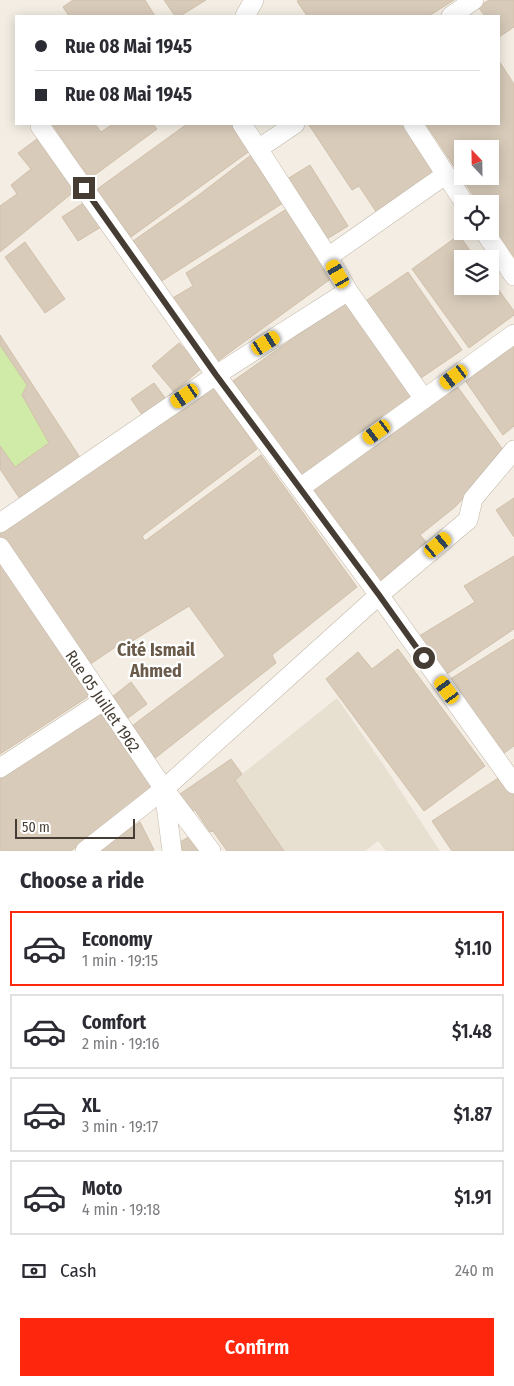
<!DOCTYPE html>
<meta charset="utf-8">
<style>
:root{--surface:#fff;--page:#f7f7f7;--text:#2b2b33;--muted:#7c7c81;--line:#e1e1e2;--accent:#ff260e}
body{margin:0;font-family:"Fira Sans Condensed",sans-serif;background:var(--page);color:var(--text);height:100vh;display:flex;flex-direction:column;font-size:19px;white-space:nowrap}
*{box-sizing:border-box;margin:0}
p{font-size:16px;color:var(--muted)}
.icon{flex:none;width:28px;height:28px;fill:none;stroke:currentColor;stroke-width:2;stroke-linecap:round;stroke-linejoin:round}
.map{position:relative;height:851px;overflow:hidden}
.details{display:flex;flex-direction:column;background:var(--surface);flex:1}
.details>*{flex:none}
.guide{position:absolute;left:15px;top:15px;width:485px;height:110px;border-radius:0px;box-shadow:0 2px 12px #0003;display:grid;align-content:center;height:110px;padding:0 20px;background:var(--surface)}
.needle{width:32px;rotate:338deg}
.tools{position:absolute;left:454px;top:140px;display:grid;gap:10px}
.tools a{display:grid;place-items:center;width:45px;height:45px;border-radius:0px;background:var(--surface);box-shadow:0 2px 12px #0003;font-size:25px}
.scale{position:absolute;left:15px;bottom:12px;width:120px;box-sizing:border-box;padding-left:5px;border:2px solid #453d33;border-top:0;font-size:14px;line-height:18px;white-space:nowrap;color:#453d33;-webkit-text-stroke:4px #fff;paint-order:stroke}
.end{position:absolute;width:22px;height:22px;margin:-11px;border:6px solid #453d33;background:#fff;box-shadow:0 0 0 2px #fff}
.from{border-radius:50%}
.car{position:absolute;width:15px;height:30px;margin:-15px -8px;border-radius:6px;box-shadow:0 0 4px 1px #0007;background:linear-gradient(#f5c518 24%,#345 0 40%,#f5c518 0 76%,#345 0 86%,#f5c518 0)}
.guide b{display:flex;align-items:center;gap:18px;height:48px;font-size:19px}
.guide b+b{border-top:1px solid var(--line)}
.guide i{width:12px;height:12px;background:var(--text)}
ul{padding:0;list-style:none}
li{display:flex;align-items:center;gap:15px;height:75px;margin:0 10px 8px;padding:0 10px;border:2px solid var(--line);border-radius:0px}
li div{flex:1}
li b{display:block;font-size:19px}
li em{font-style:normal;font-weight:600}
li.current{border-color:var(--accent)}
li>.icon{width:45px;height:45px;stroke-width:1.5}
h2{padding:0 20px;font-size:22px;line-height:60px}
.pay{display:flex;align-items:center;gap:12px;height:55px;padding:0 20px;font-size:19px}
.pay p{margin-inline-start:auto}
.button{display:flex;gap:10px;margin-top:auto;padding:10px 20px}
.button a{flex:1;height:58px;border-radius:0px;background:var(--accent);color:#fff;font-size:20px;font-weight:600;line-height:58px;text-align:center}
.map>svg:first-child{display:block}
.residential{fill:#e7dfd0}
.green{fill:#d0eba7}
.building{fill:#d8cbba;stroke:#d1c0aa;fill-rule:evenodd}
.lines{fill:none;stroke-linecap:round;stroke-linejoin:round}
.street-casing{stroke:#c2b7a8;stroke-width:20}
.street{stroke:#fff;stroke-width:19}
.route{stroke:#453d33;stroke-width:6}
.labels{text-anchor:middle;stroke-width:4.5;stroke-linejoin:round;paint-order:stroke}
.street-label{font-size:16px;fill:#453d33;stroke:#fff}
.neighbourhood-label{font-size:18px;font-weight:bold;fill:#695a49;stroke:#fff}
</style>
<div class="map">
<svg width="514" height="851" viewBox="0 0 514 851">
<rect width="100%" height="100%" fill="#f3ede3"/>
<!-- residential -->
<polygon class="residential" points="337,698 385,767 440,851 386,851 378,841 365,851 284,851 235,780"/>
<!-- green -->
<polygon class="green" points="0,345 27,385 22,395 49,443 15,467 0,446"/>
<!-- building -->
<g class="building">
<polygon points="73,0 145,0 155,16 69,16 63,7"/>
<polygon points="164,0 206,0 180,16 175,16"/>
<polygon points="299,0 454,0 429,16 307,16 297,1"/>
<polygon points="489,0 514,0 514,27 499,37 499,16 485,16 478,7"/>
<path d="M499,61L514,84V257L490,221V204H479L426,124H499ZM462,149H490V176H462Z"/>
<polygon points="52,124 95,124 101,132 113,124 153,124 157,129 88,180 70,154 72,153"/>
<polygon points="187,124 232,124 251,150 131,237 96,190"/>
<polygon points="312,124 408,124 440,171 377,213 359,186 352,190 309,125"/>
<polygon points="37,139 76,190 0,252 0,206 17,194 11,185 31,169 18,153"/>
<polygon points="251,155 283,203 157,284 133,241 196,197"/>
<polygon points="310,165 348,226 322,242 284,181"/>
<polygon points="85,202 101,227 78,241 62,217"/>
<polygon points="288,208 332,278 215,363 171,299 193,286 186,273"/>
<polygon points="459,235 476,259 462,259 462,286 490,286 490,278 514,311 514,315 469,348 412,269"/>
<polygon points="25,242 65,299 45,313 5,257"/>
<polygon points="408,272 462,350 418,380 364,302"/>
<polygon points="349,299 416,400 303,480 233,381"/>
<polygon points="514,334 514,426 503,435 460,373"/>
<polygon points="0,335 81,459 20,499 0,469 0,446 15,467 49,443 22,395 27,385 0,345"/>
<polygon points="179,343 202,368 174,392 152,366"/>
<polygon points="210,381 257,449 142,536 145,541 261,455 357,587 272,655 276,663 154,759 132,726 225,656 189,606 121,648 120,644 86,667 0,540 0,530"/>
<polygon points="154,383 166,399 143,416 131,399"/>
<polygon points="457,386 506,454 455,507 420,535 429,545 379,585 308,488"/>
<polygon points="514,498 514,537 496,510"/>
<polygon points="514,556 514,629 444,676 416,638 475,602 464,586"/>
<polygon points="0,562 89,696 0,754"/>
<polygon points="514,639 514,746 500,756 444,683"/>
<polygon points="398,649 485,766 424,811 326,679 358,652 372,669"/>
<polygon points="131,682 147,704 128,718 112,697"/>
<polygon points="103,712 154,785 71,851 0,851 0,777"/>
<polygon points="231,759 242,774 235,780 284,851 227,851 213,831 210,832 195,810 192,811 180,794"/>
<polygon points="503,775 514,792 514,851 452,851 432,821"/>
<polygon points="140,822 154,850 152,851 98,851"/>
<polygon points="194,834 206,851 183,851 180,842"/>
</g>
<g class="lines">
<defs>
<g id="street">
<polyline points="245,16 254,0"/>
<polyline points="451,16 474,0"/>
<polyline points="242,124 328,257"/>
<polyline points="413,124 465,204"/>
<polyline points="40,126 216,375 379,595 514,784"/>
<polyline points="258,149 295,124"/>
<polyline points="484,231 514,276"/>
<polyline points="348,291 424,399 514,334"/>
<polyline points="300,488 424,399"/>
<polyline points="0,523 216,375 348,291 328,257 445,175"/>
<polyline points="0,547 164,789 211,851"/>
<polyline points="0,768 103,701"/>
<polyline points="164,790 172,851"/>
<polyline points="85,851 164,789 379,595 468,520 473,499 514,450"/>
</g>
</defs>
<!-- street casing -->
<use href="#street" class="street-casing"/>
<!-- street -->
<use href="#street" class="street"/>
</g>
<g class="lines">
<!-- route -->
<polyline class="route" points="84,188 216,375 379,595 424,658"/>
</g>
<g class="labels">
<!-- street labels -->
<g class="street-label">
<text transform="translate(103 701) rotate(56)" y="6">Rue 05 Juillet 1962</text>
</g>
<!-- neighbourhood labels -->
<g class="neighbourhood-label">
<text x="156" y="656">Cité Ismail<tspan x="156" dy="21">Ahmed</tspan></text>
</g>
</g>
</svg>
<div class="tools">
<a><svg class="needle" viewBox="-14 -14 28 28"><path d="M0-13l5 13h-10z" fill="#e53935"/><path d="M0 13l5-13h-10z" fill="#7c7c81"/></svg></a>
<a><svg class="icon" aria-label="locate" viewBox="0 0 24 24"><circle cx="12" cy="12" r="6"/><path d="M12 2v4M12 18v4M2 12h4M18 12h4"/></svg></a>
<a><svg class="icon" aria-label="layers" viewBox="0 0 24 24"><path d="M12 4l9 5-9 5-9-5zM3 14l9 5 9-5"/></svg></a>
</div>
<div class="scale">50 m</div>
<i class="end from" style="left:424px;top:658px"></i>
<i class="end" style="left:84px;top:188px"></i>
<i class="car" style="left:338px;top:274px;rotate:330deg"></i>
<i class="car" style="left:266px;top:343px;rotate:58deg"></i>
<i class="car" style="left:454px;top:377px;rotate:234deg"></i>
<i class="car" style="left:185px;top:396px;rotate:236deg"></i>
<i class="car" style="left:377px;top:432px;rotate:234deg"></i>
<i class="car" style="left:438px;top:545px;rotate:50deg"></i>
<i class="car" style="left:447px;top:690px;rotate:324deg"></i>
<div class="guide">
<b><i class="from"></i>Rue 08 Mai 1945</b>
<b><i></i>Rue 08 Mai 1945</b>
</div>
</div>
<section class="details">
<h2>Choose a ride</h2>
<ul>
<li class="current"><svg class="icon" aria-label="car" viewBox="0 0 24 24"><path d="M5 17H2v-5l4-1 3-4h7l3 4 3 1v5h-3M9 17h6M6 11h13"/><circle cx="7" cy="17" r="2"/><circle cx="17" cy="17" r="2"/></svg><div><b>Economy</b><p>1 min · 19:15</p></div><em>$1.10</em></li>
<li><svg class="icon" aria-label="car" viewBox="0 0 24 24"><path d="M5 17H2v-5l4-1 3-4h7l3 4 3 1v5h-3M9 17h6M6 11h13"/><circle cx="7" cy="17" r="2"/><circle cx="17" cy="17" r="2"/></svg><div><b>Comfort</b><p>2 min · 19:16</p></div><em>$1.48</em></li>
<li><svg class="icon" aria-label="car" viewBox="0 0 24 24"><path d="M5 17H2v-5l4-1 3-4h7l3 4 3 1v5h-3M9 17h6M6 11h13"/><circle cx="7" cy="17" r="2"/><circle cx="17" cy="17" r="2"/></svg><div><b>XL</b><p>3 min · 19:17</p></div><em>$1.87</em></li>
<li><svg class="icon" aria-label="car" viewBox="0 0 24 24"><path d="M5 17H2v-5l4-1 3-4h7l3 4 3 1v5h-3M9 17h6M6 11h13"/><circle cx="7" cy="17" r="2"/><circle cx="17" cy="17" r="2"/></svg><div><b>Moto</b><p>4 min · 19:18</p></div><em>$1.91</em></li>
</ul>
<div class="pay"><svg class="icon" aria-label="cash" viewBox="0 0 24 24"><path d="M3 7h18v10H3z"/><circle cx="12" cy="12" r="2"/></svg>Cash<p>240 m</p></div>
<div class="button"><a>Confirm</a></div>
</section>
